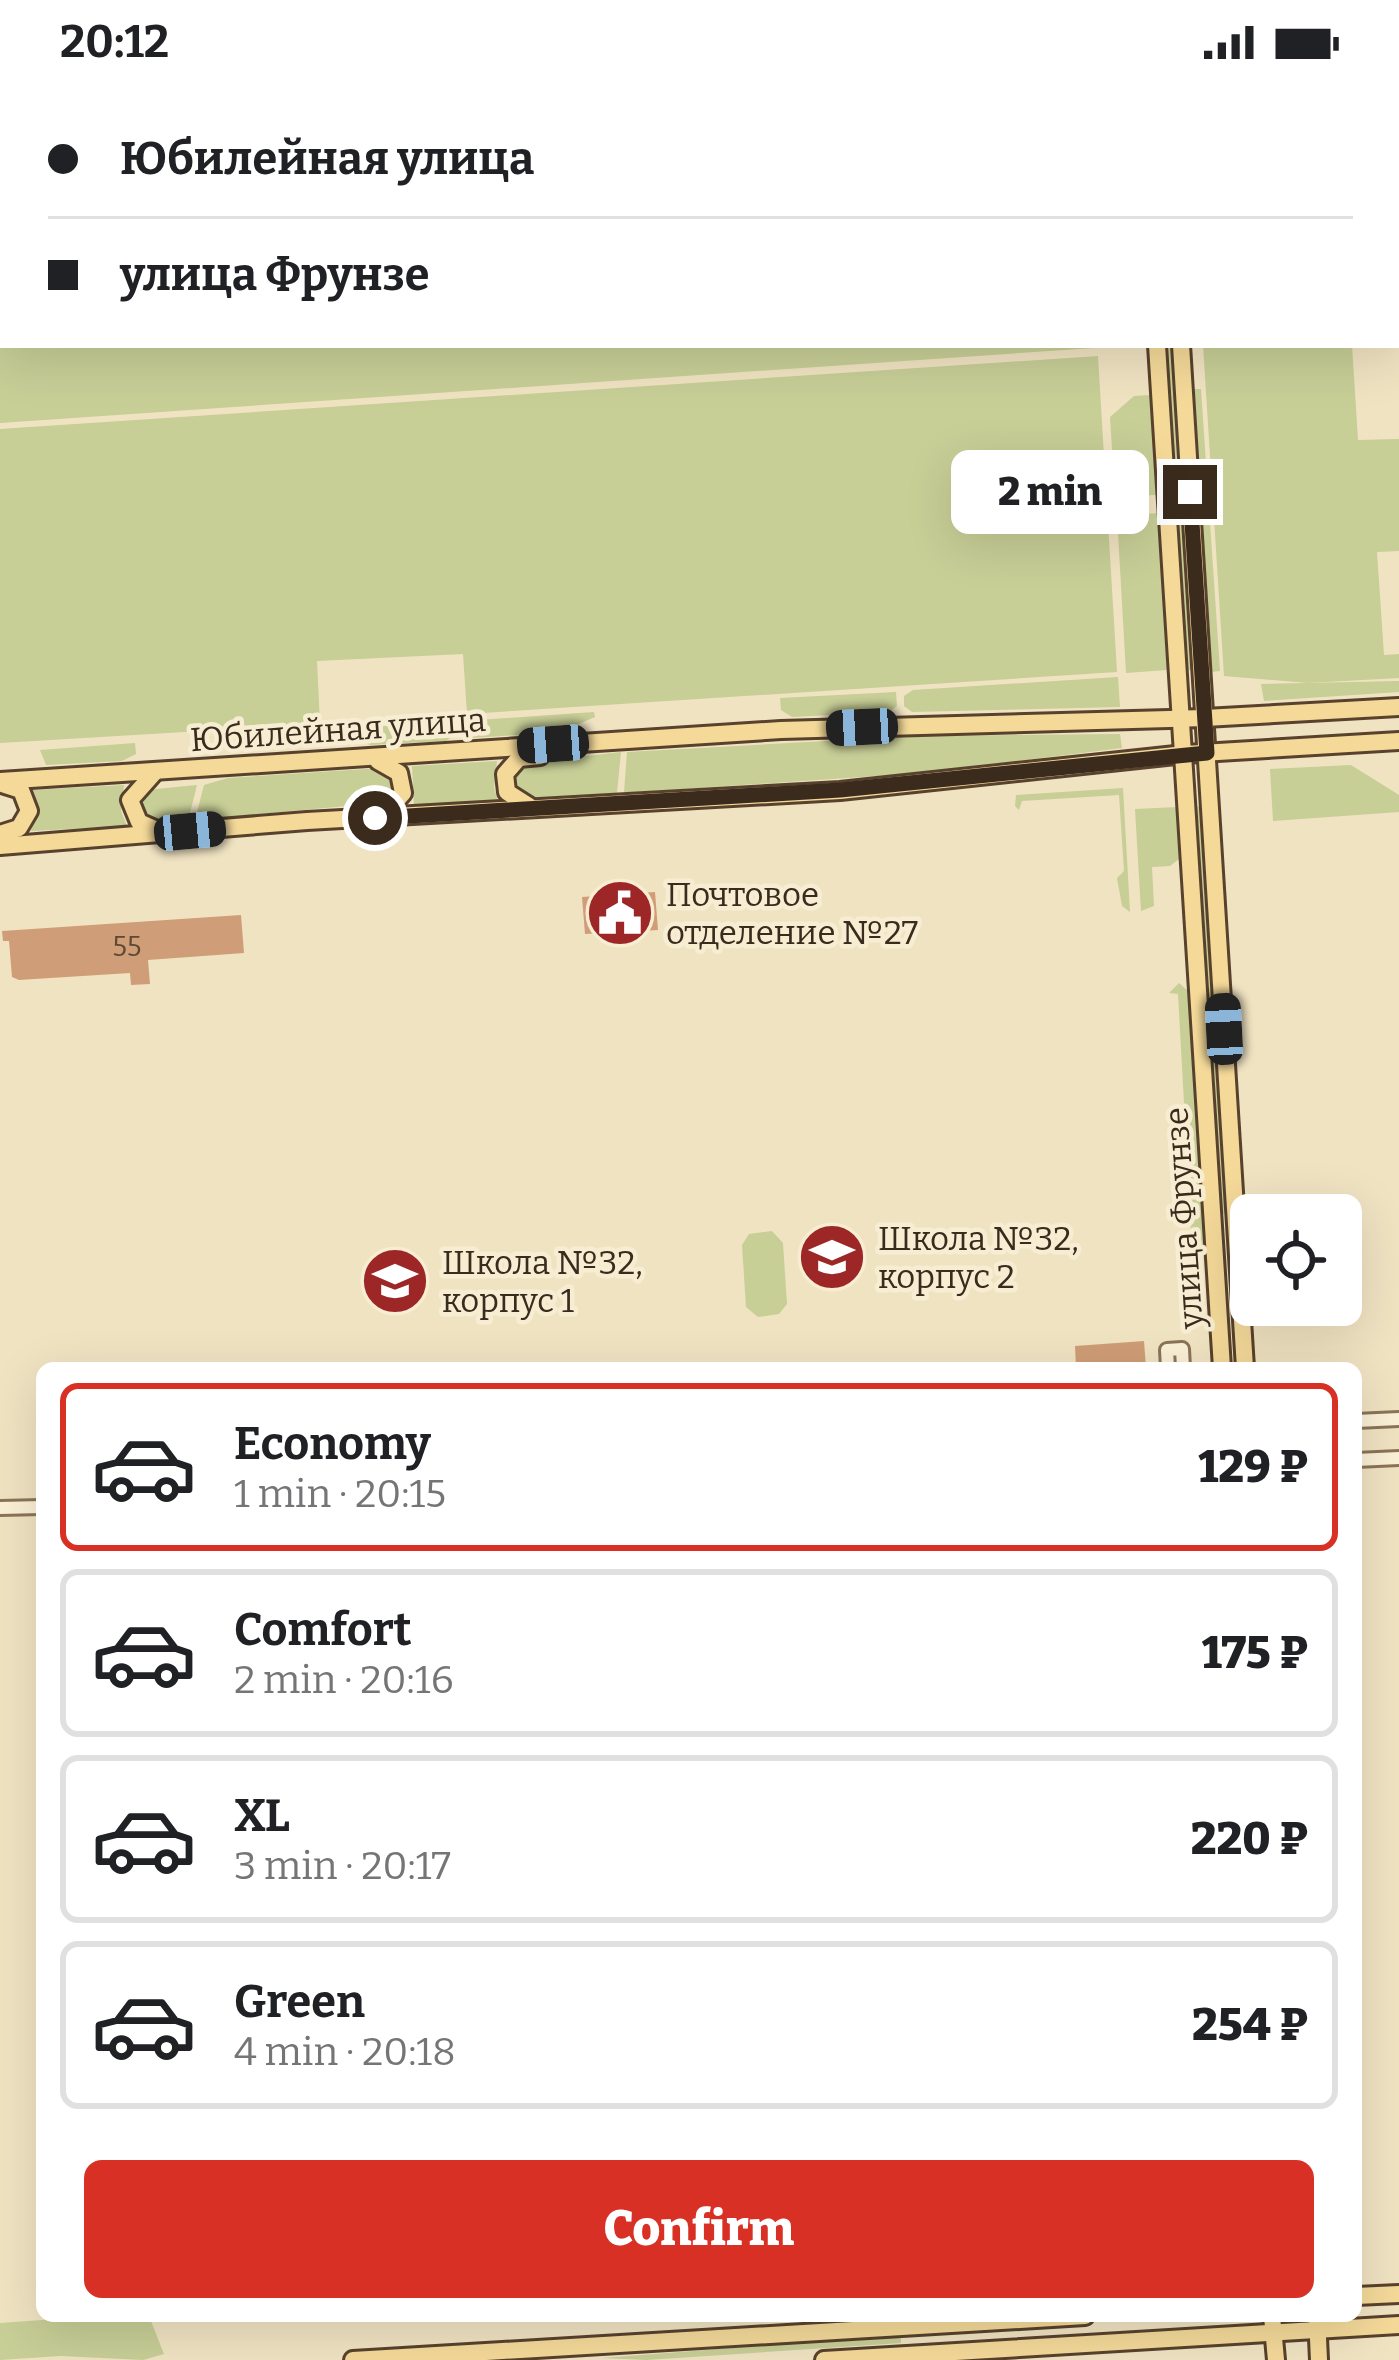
<!DOCTYPE html>
<meta charset="utf-8">
<style>
:root{--surface:#fff;--page:#f6f6f6;--text:#202124;--muted:#757577;--line:#e0e0e0;--accent:#d93025}
body{margin:0;font-family:Bitter,serif;background:var(--page);color:var(--text);height:100vh;display:flex;flex-direction:column;font-size:45px;white-space:nowrap}
*{box-sizing:border-box;margin:0}
p{font-size:39px;color:var(--muted)}
.icon{flex:none;width:66px;height:66px;fill:none;stroke:currentColor;stroke-width:2;stroke-linecap:round;stroke-linejoin:round}
.map{position:relative;flex:1;overflow:hidden}
.details{position:absolute;left:36px;top:1278px;width:1326px;height:960px;display:flex;flex-direction:column;background:var(--surface);border-radius:18px;box-shadow:0 12px 48px #0002}
.details>*{flex:none}
.top-card{position:absolute;left:0px;top:0px;width:1401px;height:264px;box-shadow:0 12px 48px #0002;display:grid;align-content:center;height:264px;padding:0 48px;background:var(--surface)}
.fabs{position:absolute;left:1230px;top:1110px;display:grid;gap:24px}
.fabs a{display:grid;place-items:center;width:132px;height:132px;border-radius:18px;background:var(--surface);box-shadow:0 12px 48px #0002;font-size:60px}
.end{position:absolute;width:54px;height:54px;margin:-27px;border:15px solid #3a2b1d;background:#fff;box-shadow:0 0 0 6px #fff}
.from{border-radius:50%}
.bubble{position:absolute;height:84px;border-radius:18px;background:var(--surface);box-shadow:0 12px 48px #0002;font-size:39px;font-weight:800;line-height:84px;text-align:center}
.car{position:absolute;width:36px;height:72px;margin:-36px -18px;border-radius:15px;box-shadow:0 0 9px 3px #0007;background:linear-gradient(#222 24%,#8ab4d8 0 40%,#222 0 76%,#8ab4d8 0 86%,#222 0)}
.top-card b{display:flex;align-items:center;gap:42px;height:114px;font-size:45px}
.top-card b+b{border-top:3px solid var(--line)}
.top-card i{width:30px;height:30px;background:var(--text)}
ul{padding:21px 0 0;list-style:none}
li{display:flex;align-items:center;gap:36px;height:168px;margin:0 24px 18px;padding:0 24px;border:6px solid var(--line);border-radius:18px}
li div{flex:1}
li b{display:block;font-size:45px}
li em{font-style:normal;font-weight:800}
li.current{border-color:var(--accent)}
li>.icon{width:108px;height:108px;stroke-width:1.5}
.button{display:flex;gap:24px;margin-top:auto;padding:24px 48px}
.button a{flex:1;height:138px;border-radius:18px;background:var(--accent);color:#fff;font-size:48px;font-weight:800;line-height:138px;text-align:center}
.status{display:flex;justify-content:space-between;align-items:center;height:84px;padding:0 60px;background:var(--surface);direction:ltr}
.status svg{height:33px;fill:currentColor}
.map>svg:first-child{display:block}
.green{fill:#c7ce96}
.building{fill:#cf9d77}
.lines{fill:none;stroke-linecap:round;stroke-linejoin:round}
.minor-casing{stroke:#8b7458;stroke-width:18}
.major-casing{stroke:#58422d;stroke-width:22}
.minor{stroke:#faf0d6;stroke-width:12}
.major{stroke:#f4d999;stroke-width:16}
.route{stroke:#3a2b1d;stroke-width:15}
.labels{text-anchor:middle;stroke-width:9;stroke-linejoin:round;paint-order:stroke}
.number-label{font-size:27px;fill:#5f4834}
.street-label{font-size:33px;fill:#3a2b1d;stroke:#f7edd2}
.poi-label{font-size:33px;fill:#3a2b1d;stroke:#f7edd2;text-anchor:start}
</style>
<div class="status"><b>20:12</b><svg viewBox="0 0 49 12"><path d="M0 12V9h3v3zM5 12V6h3v6zM10 12V3h3v9zM15 12V0h3v12zM26 1h20v11H26zM47 4h2v5h-2z"/></svg></div>
<div class="map">
<svg width="1399" height="2276" viewBox="0 0 1399 2276">
<rect width="100%" height="100%" fill="#f0e3c2"/>
<!-- green -->
<g class="green">
<polygon points="0,202 3,261 1094,264 0,339"/>
<polygon points="1164,261 1172,261 1193,586 1184,586"/>
<polygon points="1203,261 1352,261 1358,356 1399,355 1399,467 1377,468 1384,571 1399,570 1399,594 1308,599 1224,592"/>
<polygon points="1098,272 1117,588 467,630 463,570 317,577 320,640 0,659 0,345"/>
<polygon points="1192,305 1201,305 1220,587 1211,588"/>
<polygon points="1150,311 1156,411 1115,413 1110,333 1134,312"/>
<polygon points="1158,429 1167,586 1126,589 1117,432"/>
<polygon points="1118,593 1120,623 912,628 904,622 904,612 913,606"/>
<polygon points="1399,597 1399,608 1264,617 1261,600"/>
<polygon points="896,608 897,622 889,628 792,633 781,626 780,614"/>
<polygon points="594,628 595,633 560,648 472,654 465,647 464,637"/>
<polygon points="453,637 453,652 446,657 370,661 361,657 360,644"/>
<polygon points="1120,650 1122,664 922,689 624,709 627,668 917,652"/>
<polygon points="135,659 136,670 122,677 46,681 40,666"/>
<polygon points="621,668 617,709 529,715 515,708 514,687 527,679"/>
<polygon points="497,677 494,704 498,717 414,723 412,682"/>
<polygon points="1351,681 1399,711 1399,728 1273,737 1270,685"/>
<polygon points="381,684 388,686 400,706 380,719 195,736 204,701 228,694"/>
<polygon points="124,701 121,727 127,742 31,747 37,718 33,706"/>
<polygon points="197,701 188,737 143,735 137,720 146,706"/>
<polygon points="1123,704 1130,828 1122,822 1117,794 1124,787 1119,711 1022,717 1019,726 1015,722 1016,711"/>
<polygon points="1202,722 1227,1126 1224,1130 1219,1127 1193,723"/>
<polygon points="1177,723 1179,775 1170,782 1152,783 1154,822 1141,827 1135,725"/>
<polygon points="1179,899 1189,908 1204,1161 1199,1169 1192,1164 1178,910 1169,909"/>
<polygon points="772,1147 783,1159 787,1220 779,1230 758,1233 746,1223 742,1161 749,1150"/>
<polygon points="99,2232 149,2232 164,2270 143,2276 61,2272 0,2276 0,2239"/>
<polygon points="901,2251 901,2259 646,2276 602,2274"/>
</g>
<!-- building -->
<g class="building">
<polygon points="655,808 658,846 585,850 582,813"/>
<polygon points="241,831 244,869 148,876 150,900 131,901 130,889 19,896 12,893 9,857 3,857 2,847"/>
<polygon points="1144,1257 1146,1284 1076,1284 1075,1262"/>
</g>
<g class="lines">
<defs>
<g id="minor">
<polyline points="1398,51 1399,51"/>
<polyline points="1168,1284 1167,1266 1182,1265 1183,1284"/>
<polyline points="1356,1337 1399,1335"/>
<polyline points="1356,1376 1399,1374"/>
<polyline points="0,1424 42,1423"/>
</g>
<g id="major">
<polyline points="1141,0 1141,3"/>
<polyline points="1164,0 1164,3"/>
<polyline points="1398,80 1399,80"/>
<polyline points="1398,93 1399,93"/>
<polyline points="0,176 3,176"/>
<polyline points="1157,261 1222,1284"/>
<polyline points="1181,261 1245,1284"/>
<polyline points="155,688 130,716 139,738 157,746"/>
<polyline points="0,697 781,646 1205,634 1399,623"/>
<polyline points="529,722 507,708 505,690 519,674 540,672"/>
<polyline points="366,726 393,720 403,709 399,689 378,677"/>
<polyline points="0,750 19,744 29,727 21,706 2,700"/>
<polyline points="0,762 307,737 840,707 1185,670 1399,657"/>
<polyline points="1356,2212 1399,2210"/>
<polyline points="1272,2232 1276,2276"/>
<polyline points="1317,2232 1319,2276"/>
<polyline points="353,2276 1085,2232"/>
<polyline points="824,2276 1399,2241"/>
</g>
</defs>
<!-- minor casing -->
<use href="#minor" class="minor-casing"/>
<!-- major casing -->
<use href="#major" class="major-casing"/>
<!-- minor -->
<use href="#minor" class="minor"/>
<!-- major -->
<use href="#major" class="major"/>
</g>
<g class="lines">
<!-- route -->
<polyline class="route" points="375,734 840,706 1207,669 1190,408"/>
</g>
<!-- icons -->
<defs>
<symbol id="civic-disc" viewBox="-11 -11 22 22"><circle r="9.5" fill="#9c2726" stroke="#f7edd2"/><path d="M-.6-6.5H3V-4.5H.6V-3L4-1V1h2V6H-6V1h2V-1L-.6-3ZM-1.2 2.5V6h2.4V2.5Z" fill="#fff"/></symbol>
<symbol id="school-disc" viewBox="-11 -11 22 22"><circle r="9.5" fill="#9c2726" stroke="#f7edd2"/><path d="M0-5L7-2L0 1L-7-2ZM-4 1L0 2.5L4 1V4Q0 6-4 4Z" fill="#fff"/></symbol>
</defs>
<g fill-rule="evenodd">
<use href="#civic-disc" x="582" y="791" width="76" height="76"/>
<use href="#school-disc" x="794" y="1135" width="76" height="76"/>
<use href="#school-disc" x="357" y="1159" width="76" height="76"/>
</g>
<g class="labels">
<!-- number labels -->
<g class="number-label">
<text x="127" y="872">55</text>
</g>
<!-- street labels -->
<g class="street-label">
<text transform="translate(338 645) rotate(-4)" y="12">Юбилейная улица</text>
<text transform="translate(1183 1134) rotate(-94)" y="12">улица Фрунзе</text>
</g>
<!-- poi labels -->
<g class="poi-label">
<text x="666" y="822">Почтовое<tspan x="666" dy="38">отделение №27</tspan></text>
<text x="878" y="1166">Школа №32,<tspan x="878" dy="38">корпус 2</tspan></text>
<text x="442" y="1190">Школа №32,<tspan x="442" dy="38">корпус 1</tspan></text>
</g>
</g>
</svg>
<div class="fabs">
<a><svg class="icon" aria-label="locate" viewBox="0 0 24 24"><circle cx="12" cy="12" r="6"/><path d="M12 2v4M12 18v4M2 12h4M18 12h4"/></svg></a>
</div>
<i class="end from" style="left:375px;top:734px"></i>
<i class="end" style="left:1190px;top:408px"></i>
<div class="bubble" style="left:951px;top:366px;width:198px">2 min</div>
<i class="car" style="left:862px;top:643px;rotate:267deg"></i>
<i class="car" style="left:553px;top:660px;rotate:266deg"></i>
<i class="car" style="left:190px;top:747px;rotate:85deg"></i>
<i class="car" style="left:1224px;top:945px;rotate:357deg"></i>
<div class="top-card">
<b><i class="from"></i>Юбилейная улица</b>
<b><i></i>улица Фрунзе</b>
</div>
<section class="details">
<ul>
<li class="current"><svg class="icon" aria-label="car" viewBox="0 0 24 24"><path d="M5 17H2v-5l4-1 3-4h7l3 4 3 1v5h-3M9 17h6M6 11h13"/><circle cx="7" cy="17" r="2"/><circle cx="17" cy="17" r="2"/></svg><div><b>Economy</b><p>1 min · 20:15</p></div><em>129 ₽</em></li>
<li><svg class="icon" aria-label="car" viewBox="0 0 24 24"><path d="M5 17H2v-5l4-1 3-4h7l3 4 3 1v5h-3M9 17h6M6 11h13"/><circle cx="7" cy="17" r="2"/><circle cx="17" cy="17" r="2"/></svg><div><b>Comfort</b><p>2 min · 20:16</p></div><em>175 ₽</em></li>
<li><svg class="icon" aria-label="car" viewBox="0 0 24 24"><path d="M5 17H2v-5l4-1 3-4h7l3 4 3 1v5h-3M9 17h6M6 11h13"/><circle cx="7" cy="17" r="2"/><circle cx="17" cy="17" r="2"/></svg><div><b>XL</b><p>3 min · 20:17</p></div><em>220 ₽</em></li>
<li><svg class="icon" aria-label="car" viewBox="0 0 24 24"><path d="M5 17H2v-5l4-1 3-4h7l3 4 3 1v5h-3M9 17h6M6 11h13"/><circle cx="7" cy="17" r="2"/><circle cx="17" cy="17" r="2"/></svg><div><b>Green</b><p>4 min · 20:18</p></div><em>254 ₽</em></li>
</ul>
<div class="button"><a>Confirm</a></div>
</section>
</div>
